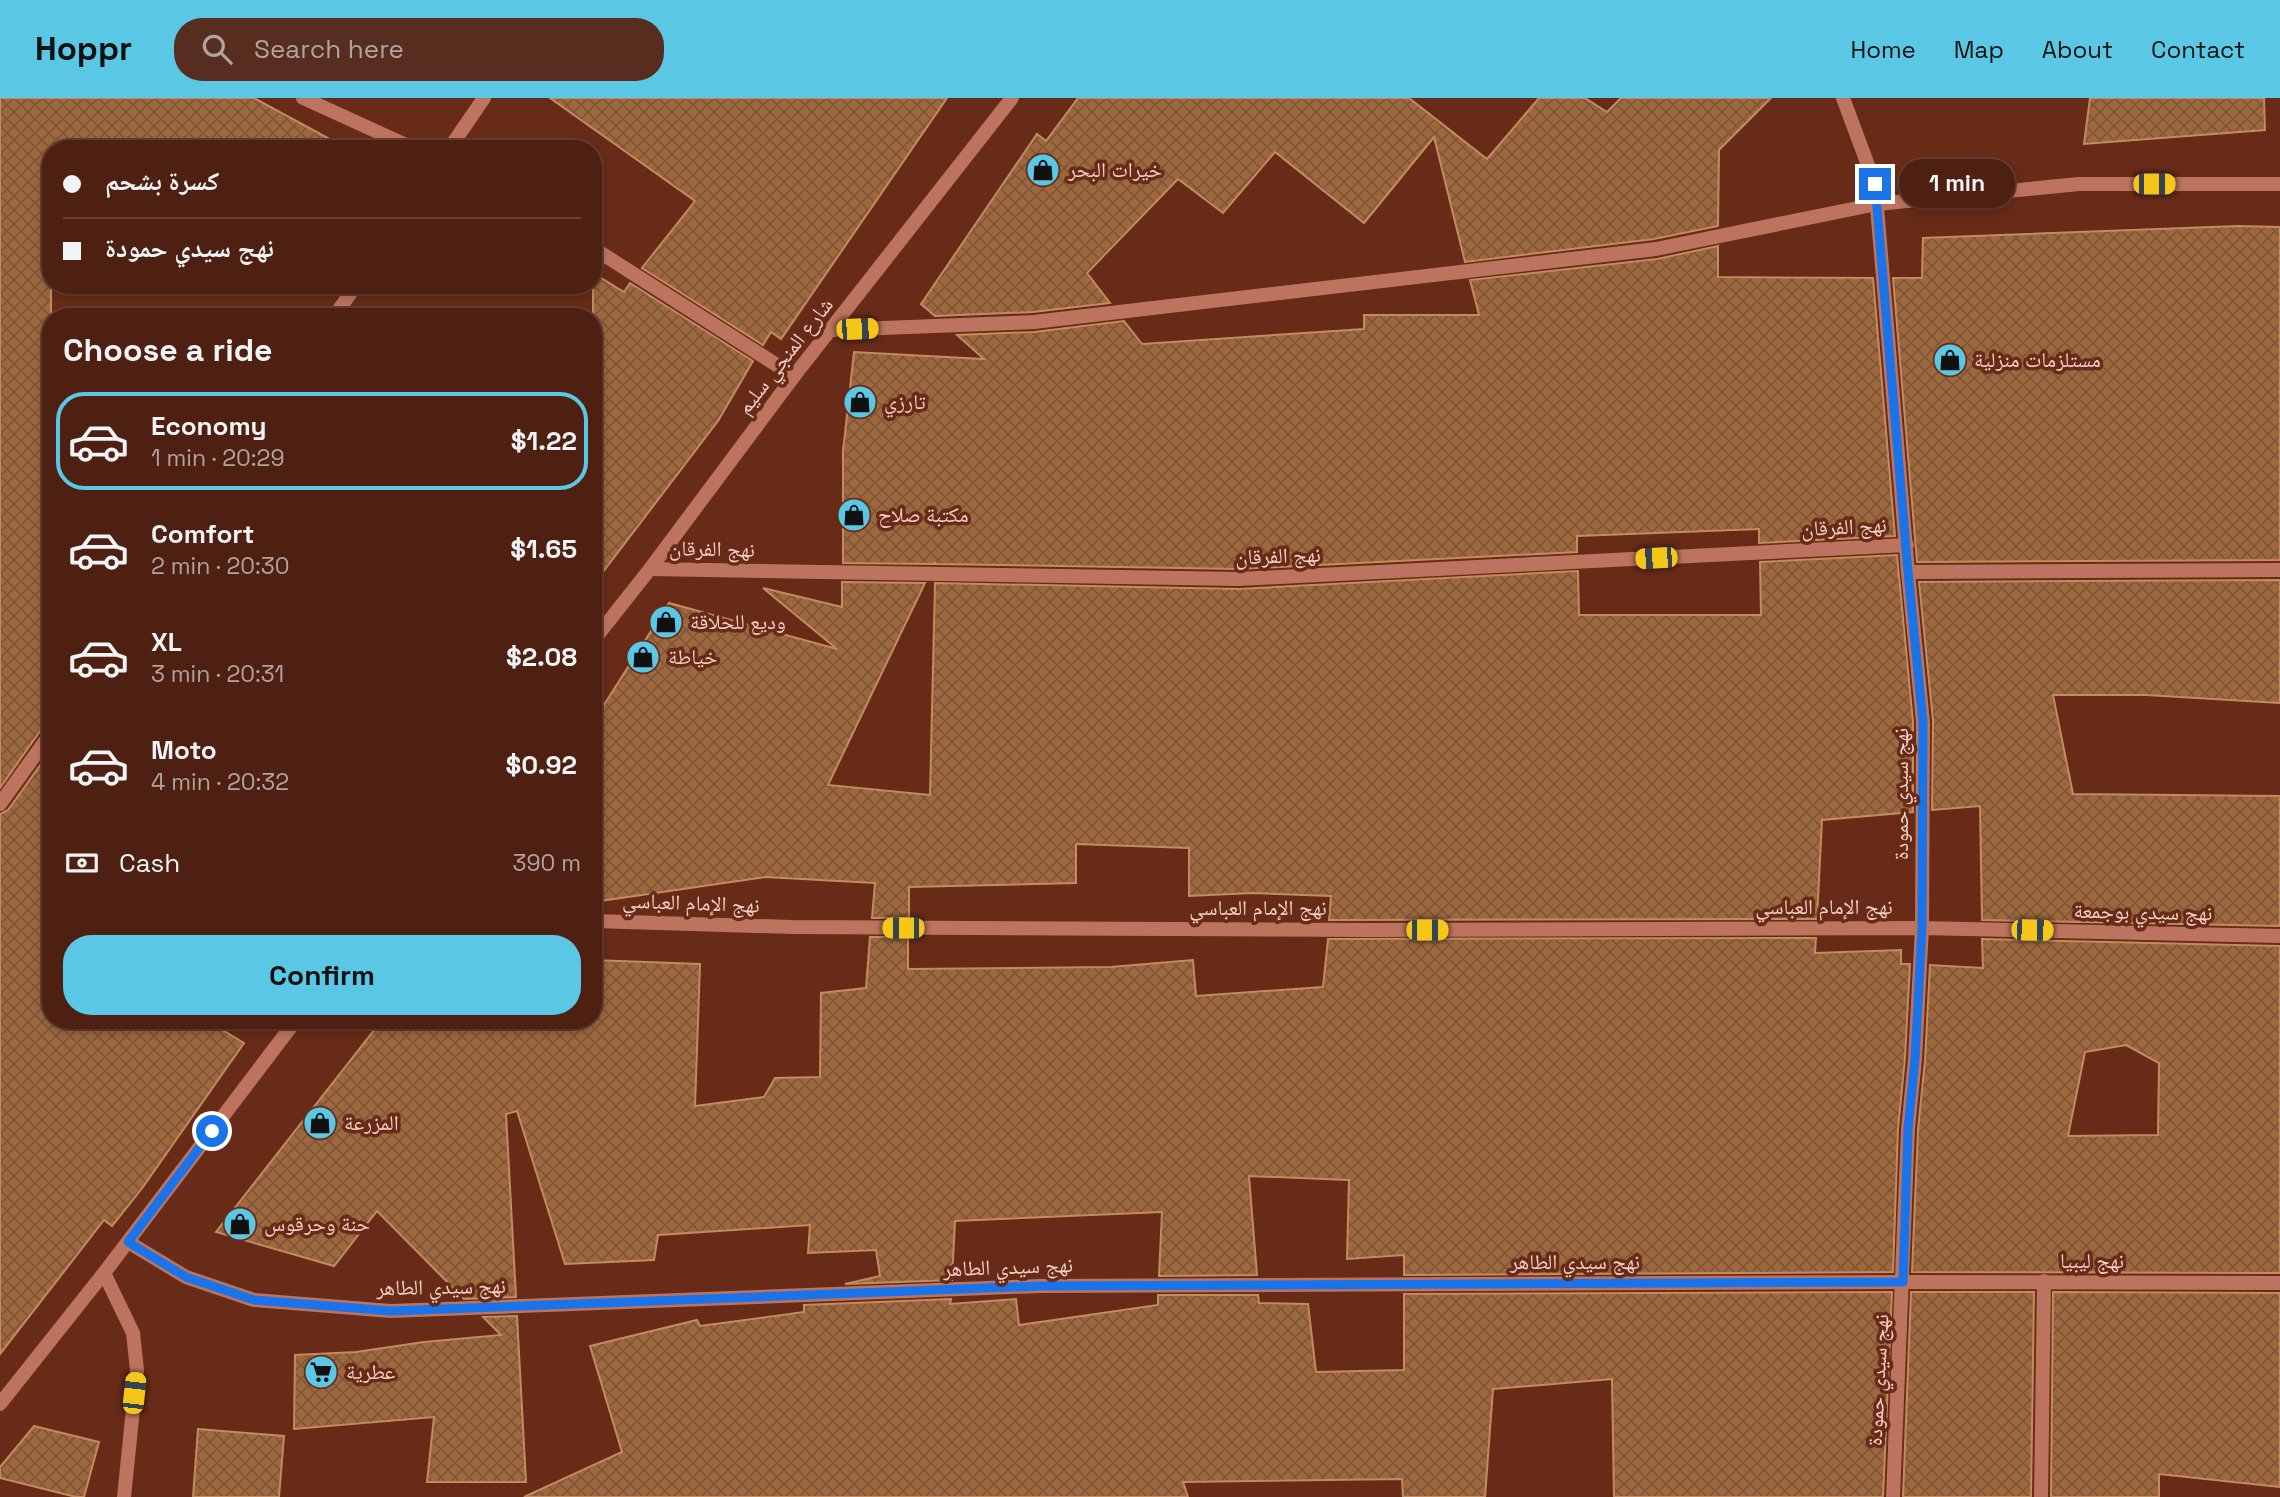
<!DOCTYPE html>
<meta charset="utf-8">
<style>
:root{--surface:#4d2012;--page:#572d20;--text:#f1f3f6;--muted:#b3a39f;--line:#643e32;--accent:#5ac8e5}
body{margin:0;font-family:"Space Grotesk","Noto Naskh Arabic",sans-serif;background:var(--page);color:var(--text);height:100vh;display:flex;flex-direction:column;font-size:26px;white-space:nowrap}
*{box-sizing:border-box;margin:0}
p{font-size:23px;color:var(--muted)}
.icon{flex:none;width:38px;height:38px;fill:none;stroke:currentColor;stroke-width:2;stroke-linecap:round;stroke-linejoin:round}
.map{position:relative;flex:1;overflow:hidden}
.sheet{position:absolute;left:42px;top:210px;width:560px;height:721px;display:flex;flex-direction:column;background:var(--surface);border-radius:28px;box-shadow:0 4px 10px #0003,0 0 0 2px var(--line)}
.sheet>*{flex:none}
.guide{position:absolute;left:42px;top:42px;width:560px;height:154px;border-radius:28px;box-shadow:0 4px 10px #0003,0 0 0 2px var(--line);display:grid;align-content:center;height:154px;padding:0 21px;background:var(--surface)}
.end{position:absolute;width:32px;height:32px;margin:-16px;border:9px solid #1a73e8;background:#fff;box-shadow:0 0 0 4px #fff}
.from{border-radius:50%}
.bubble{position:absolute;height:49px;border-radius:24px;background:var(--surface);box-shadow:0 4px 10px #0003,0 0 0 2px var(--line);font-size:23px;font-weight:600;line-height:49px;text-align:center}
.car{position:absolute;width:21px;height:42px;margin:-21px -10px;border-radius:9px;box-shadow:0 0 5px 2px #0007;background:linear-gradient(#f5c518 24%,#345 0 40%,#f5c518 0 76%,#345 0 86%,#f5c518 0)}
.guide b{display:flex;align-items:center;gap:24px;height:66px;font-size:26px}
.guide b+b{border-top:2px solid var(--line)}
.guide i{width:18px;height:18px;background:var(--text)}
ul{padding:0;list-style:none}
li{display:flex;align-items:center;gap:21px;height:98px;margin:0 14px 10px;padding:0 7px;border:4px solid transparent;border-radius:28px}
li div{flex:1}
li b{display:block;font-size:26px}
li em{font-style:normal;font-weight:600}
li.selected{border-color:var(--accent)}
li>.icon{width:63px;height:63px;stroke-width:1.5}
h2{padding:0 21px;font-size:32px;line-height:84px}
.pay{display:flex;align-items:center;gap:18px;height:77px;padding:0 21px;font-size:26px}
.pay p{margin-inline-start:auto}
.action{display:flex;gap:14px;margin-top:auto;padding:14px 21px}
.action a{flex:1;height:80px;border-radius:28px;background:var(--accent);color:#111;font-size:28px;font-weight:600;line-height:80px;text-align:center}
header{display:flex;align-items:center;gap:42px;box-sizing:border-box;height:98px;padding:0 35px;background:var(--accent);color:#111}
header strong{font-size:33px}
nav{display:flex;gap:38px;margin-inline-start:auto;font-size:24px}
.search{width:490px;height:63px;background:var(--page);display:flex;align-items:center;gap:18px;box-sizing:border-box;padding:0 24px;border-radius:28px;color:var(--muted);font-size:26px}
.map>svg:first-child{display:block}
.building{fill:url(#building-cross-hatch);stroke:#c48b5f;stroke-width:2;fill-rule:evenodd}
.lines{fill:none;stroke-linecap:round;stroke-linejoin:round}
.minor{stroke:#bd745e;stroke-width:14}
.tertiary{stroke:#bd745e;stroke-width:14}
.route{stroke:#1a73e8;stroke-width:9}
.labels{text-anchor:middle;stroke-width:7;stroke-linejoin:round;paint-order:stroke}
.poi-label{font-size:21px;fill:#f5cfc4;stroke:#672b18;text-anchor:start}
.street-label{font-size:21px;fill:#f5cfc4;stroke:#672b18}
</style>
<header>
<strong>Hoppr</strong>
<div class="search"><svg class="icon" aria-label="search" viewBox="0 0 24 24"><circle cx="10" cy="10" r="6"/><path d="M15 15l6 6"/></svg>Search here</div>
<nav><a>Home</a><a>Map</a><a>About</a><a>Contact</a></nav>
</header>
<div class="map">
<svg width="2280" height="1399" viewBox="0 0 2280 1399">
<defs>
<pattern id="building-cross-hatch" width="8" height="8" patternUnits="userSpaceOnUse" patternTransform="scale(1.75)"><rect width="8" height="8" fill="#9e683c"/><path d="M0 0l8 8M0 8l8-8" fill="none" stroke="#7c573c"/></pattern>
</defs>
<rect width="100%" height="100%" fill="#672b18"/>
<!-- building -->
<g class="building">
<polygon points="0,0 254,0 348,51 51,51 51,626 43,629 0,690"/>
<polygon points="550,0 947,0 781,241 771,234 763,247 642,170 695,103"/>
<polygon points="1078,0 1409,0 1487,61 1539,0 1585,0 1607,14 1621,0 1771,0 1719,52 1718,128 1654,141 1465,164 1434,39 1364,125 1275,54 1223,115 1178,81 1087,175 1110,205 1033,214 935,218 921,206 1037,36 1046,43"/>
<polygon points="2090,0 2264,0 2265,32 2084,46"/>
<polygon points="2238,128 2280,129 2280,462 1917,464 1893,180 1922,180 1923,140"/>
<polygon points="1718,148 1718,179 1873,180 1895,438 1759,445 1759,431 1577,438 1577,454 1239,471 935,466 935,464 934,466 843,465 843,353 854,254 984,261 957,237 1034,234 1124,223 1142,246 1364,231 1364,217 1479,217 1470,182 1657,161"/>
<polygon points="593,175 624,194 630,185 753,263 718,323 593,487"/>
<polygon points="1897,457 1913,624 1913,714 1822,722 1817,821 1329,822 1331,798 1253,795 1189,798 1189,750 1076,746 1076,785 909,789 909,820 872,820 875,785 765,779 593,804 593,624 669,505 837,551 763,490 842,509 842,484 925,485 828,687 930,697 935,485 1239,491 1578,473 1579,517 1761,517 1760,464"/>
<polygon points="2280,482 2280,605 2146,597 2053,597 2073,696 2280,698 2280,828 1982,822 1980,708 1932,712 1933,623 1919,484"/>
<polygon points="51,652 51,922 206,922 244,945 143,1089 112,1128 104,1122 0,1256 0,716 8,712"/>
<polygon points="870,839 908,839 908,871 1111,869 1193,862 1196,898 1323,889 1328,841 1816,840 1815,855 1901,852 1901,866 1910,866 1905,960 1898,1031 1893,1174 1404,1177 1404,1157 1347,1161 1349,1082 1249,1078 1257,1177 1159,1178 1162,1114 955,1123 952,1182 845,1186 880,1178 876,1152 808,1155 810,1127 658,1137 654,1162 565,1166 517,1013 506,1016 516,1199 464,1201 377,1113 334,1168 216,1134 382,922 593,922 593,862 700,866 695,1008 764,999 775,980 820,979 821,895 866,890"/>
<path d="M1982,841L2280,848V1175L1912,1174L1918,1032L1925,962L1930,867L1983,870ZM2126,947L2159,965L2158,1037L2068,1038L2085,954Z"/>
<polygon points="1892,1194 1883,1399 1614,1399 1612,1281 1493,1291 1485,1399 1403,1399 1402,1381 1183,1384 1188,1399 524,1399 622,1354 590,1248 697,1222 700,1228 804,1214 804,1207 951,1201 950,1206 1016,1201 1019,1227 1158,1207 1158,1197 1258,1197 1259,1205 1308,1206 1316,1274 1404,1272 1404,1196"/>
<polygon points="1911,1194 2034,1194 2031,1399 1903,1399"/>
<polygon points="2053,1194 2280,1195 2280,1389 2159,1376 2159,1399 2051,1399"/>
<polygon points="517,1218 526,1384 427,1384 434,1319 294,1331 295,1257 356,1254 424,1244 501,1237 483,1219"/>
<polygon points="34,1328 99,1344 84,1399 76,1399 0,1380 0,1369"/>
<polygon points="198,1331 284,1338 279,1399 193,1399"/>
</g>
<g class="lines">
<!-- minor -->
<g class="minor">
<polyline points="303,0 415,51"/>
<polyline points="1843,0 1875,86 1908,474 1923,624 1922,830 1915,961 1908,1031 1893,1399"/>
<polyline points="449,51 484,0"/>
<polyline points="593,150 794,278"/>
<polyline points="334,219 356,187"/>
<polyline points="832,232 1034,224 1656,151 1877,106 2079,86 2280,86"/>
<polyline points="650,471 1239,481 1907,447"/>
<polyline points="1908,474 2280,472"/>
<polyline points="593,543 650,471 794,278 1012,0"/>
<polyline points="0,706 51,635"/>
<polyline points="593,823 793,829 1372,832 1922,830 2280,838"/>
<polyline points="128,1144 186,1179 254,1202 391,1213 1040,1188 1903,1184 2280,1185"/>
<polyline points="0,1306 104,1175 296,922"/>
<polyline points="2041,1399 2044,1183"/>
</g>
<!-- tertiary -->
<polyline class="tertiary" points="104,1175 133,1235 137,1272 124,1399"/>
</g>
<g class="lines">
<!-- route -->
<polyline class="route" points="212,1033 128,1144 186,1179 254,1202 391,1213 1040,1188 1903,1184 1908,1031 1915,961 1922,830 1923,624 1908,474 1875,86"/>
</g>
<!-- icons -->
<defs>
<symbol id="shop-disc" viewBox="-11 -11 22 22"><circle r="9.5" fill="#5ac8e5" stroke="#672b18"/><path d="M-5-2.5h2.3a2.7 3.5 0 0 1 5.4 0H5L5.5 6h-11ZM-1.5-2.5h3a1.5 2.3 0 0 0-3 0Z" fill="#111"/></symbol>
<symbol id="supermarket-disc" viewBox="-11 -11 22 22"><circle r="9.5" fill="#5ac8e5" stroke="#672b18"/><path d="M-6-5.5h2.5l.6 2H6L4.5 2H-2.5L-4.4-4H-6ZM-1.5 3.2a1.3 1.3 0 1 0 .1 0ZM3 3.2a1.3 1.3 0 1 0 .1 0Z" fill="#111"/></symbol>
</defs>
<g fill-rule="evenodd">
<use href="#shop-disc" x="1024" y="53" width="38" height="38"/>
<use href="#shop-disc" x="1931" y="243" width="38" height="38"/>
<use href="#shop-disc" x="841" y="285" width="38" height="38"/>
<use href="#shop-disc" x="835" y="398" width="38" height="38"/>
<use href="#shop-disc" x="647" y="505" width="38" height="38"/>
<use href="#shop-disc" x="624" y="540" width="38" height="38"/>
<use href="#shop-disc" x="301" y="1006" width="38" height="38"/>
<use href="#shop-disc" x="221" y="1107" width="38" height="38"/>
<use href="#supermarket-disc" x="302" y="1255" width="38" height="38"/>
</g>
<g class="labels">
<!-- poi labels -->
<g class="poi-label">
<text x="1068" y="79">خيرات البحر</text>
<text x="1974" y="269">مستلزمات منزلية</text>
<text x="884" y="311">تارزي</text>
<text x="878" y="424">مكتبة صلاح</text>
<text x="690" y="531">وديع للحلاقة</text>
<text x="668" y="566">خياطة</text>
<text x="344" y="1032">المزرعة</text>
<text x="264" y="1133">حنة وحرقوس</text>
<text x="346" y="1281">عطرية</text>
</g>
<!-- street labels -->
<g class="street-label">
<text transform="translate(785 258) rotate(-52)" y="7">شارع المنجي سليم</text>
<text transform="translate(1844 429) rotate(-3)" y="7">نهج الفرقان</text>
<text transform="translate(712 451) rotate(1)" y="7">نهج الفرقان</text>
<text transform="translate(1278 458) rotate(-2)" y="7">نهج الفرقان</text>
<text transform="translate(1901 696) rotate(-90)" y="7">نهج سيدي حمودة</text>
<text transform="translate(691 805) rotate(2)" y="7">نهج الإمام العباسي</text>
<text x="1824" y="816">نهج الإمام العباسي</text>
<text x="1258" y="817">نهج الإمام العباسي</text>
<text transform="translate(2143 814) rotate(1)" y="7">نهج سيدي بوجمعة</text>
<text x="2092" y="1170">نهج ليبيا</text>
<text x="1575" y="1171">نهج سيدي الطاهر</text>
<text transform="translate(1008 1169) rotate(-2)" y="7">نهج سيدي الطاهر</text>
<text transform="translate(441 1189) rotate(-1)" y="7">نهج سيدي الطاهر</text>
<text transform="translate(1878 1282) rotate(-87)" y="7">نهج سيدي حمودة</text>
</g>
</g>
</svg>
<i class="end from" style="left:212px;top:1033px"></i>
<i class="end" style="left:1875px;top:86px"></i>
<div class="bubble" style="left:1899px;top:61px;width:116px">1 min</div>
<i class="car" style="left:2154px;top:86px;rotate:90deg"></i>
<i class="car" style="left:857px;top:231px;rotate:88deg"></i>
<i class="car" style="left:1656px;top:460px;rotate:267deg"></i>
<i class="car" style="left:903px;top:830px;rotate:270deg"></i>
<i class="car" style="left:1427px;top:832px;rotate:90deg"></i>
<i class="car" style="left:2032px;top:832px;rotate:91deg"></i>
<i class="car" style="left:134px;top:1295px;rotate:6deg"></i>
<div class="guide">
<b><i class="from"></i>كسرة بشحم</b>
<b><i></i>نهج سيدي حمودة</b>
</div>
<section class="sheet">
<h2>Choose a ride</h2>
<ul>
<li class="selected"><svg class="icon" aria-label="car" viewBox="0 0 24 24"><path d="M5 17H2v-5l4-1 3-4h7l3 4 3 1v5h-3M9 17h6M6 11h13"/><circle cx="7" cy="17" r="2"/><circle cx="17" cy="17" r="2"/></svg><div><b>Economy</b><p>1 min · 20:29</p></div><em>$1.22</em></li>
<li><svg class="icon" aria-label="car" viewBox="0 0 24 24"><path d="M5 17H2v-5l4-1 3-4h7l3 4 3 1v5h-3M9 17h6M6 11h13"/><circle cx="7" cy="17" r="2"/><circle cx="17" cy="17" r="2"/></svg><div><b>Comfort</b><p>2 min · 20:30</p></div><em>$1.65</em></li>
<li><svg class="icon" aria-label="car" viewBox="0 0 24 24"><path d="M5 17H2v-5l4-1 3-4h7l3 4 3 1v5h-3M9 17h6M6 11h13"/><circle cx="7" cy="17" r="2"/><circle cx="17" cy="17" r="2"/></svg><div><b>XL</b><p>3 min · 20:31</p></div><em>$2.08</em></li>
<li><svg class="icon" aria-label="car" viewBox="0 0 24 24"><path d="M5 17H2v-5l4-1 3-4h7l3 4 3 1v5h-3M9 17h6M6 11h13"/><circle cx="7" cy="17" r="2"/><circle cx="17" cy="17" r="2"/></svg><div><b>Moto</b><p>4 min · 20:32</p></div><em>$0.92</em></li>
</ul>
<div class="pay"><svg class="icon" aria-label="cash" viewBox="0 0 24 24"><path d="M3 7h18v10H3z"/><circle cx="12" cy="12" r="2"/></svg>Cash<p>390 m</p></div>
<div class="action"><a>Confirm</a></div>
</section>
</div>
